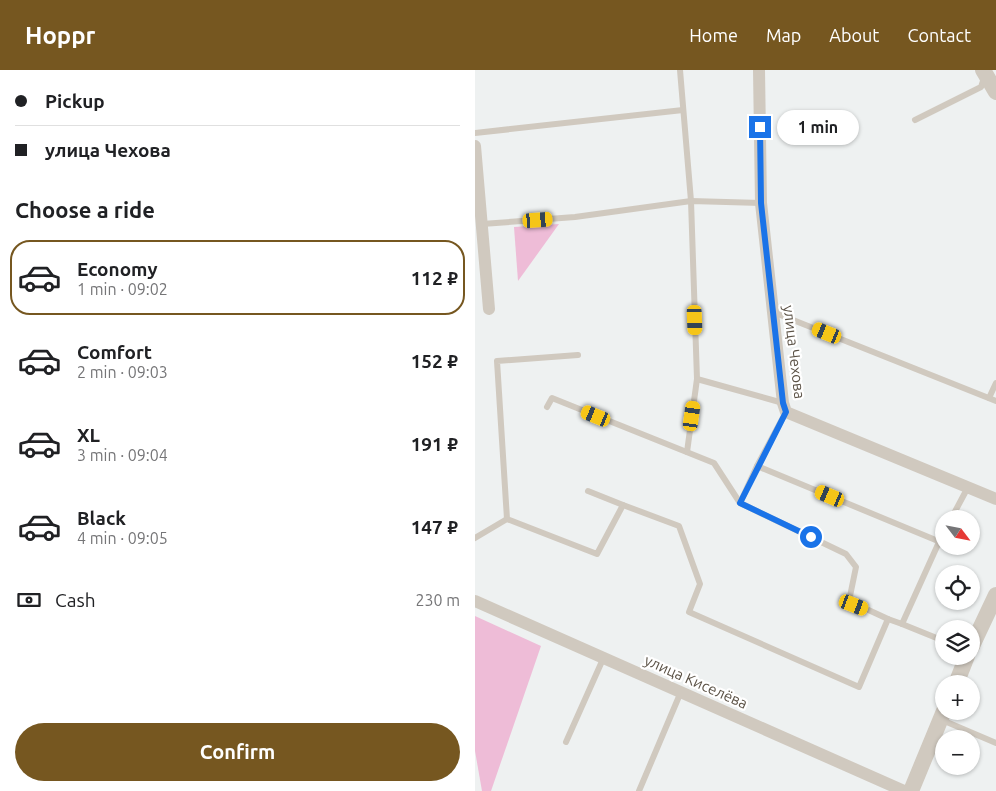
<!DOCTYPE html>
<meta charset="utf-8">
<style>
:root{--surface:#fff;--page:#f2f2f2;--text:#202124;--muted:#757577;--line:#e0e0e0;--accent:#765720}
body{margin:0;font-family:Ubuntu,sans-serif;background:var(--page);color:var(--text);height:100vh;display:flex;flex-direction:column;font-size:19px;white-space:nowrap}
*{box-sizing:border-box;margin:0}
p{font-size:16px;color:var(--muted)}
.icon{flex:none;width:28px;height:28px;fill:none;stroke:currentColor;stroke-width:2;stroke-linecap:round;stroke-linejoin:round}
.map{position:relative;flex:1;overflow:hidden}
.side{display:flex;flex-direction:column;background:var(--surface);width:475px}
.side>*{flex:none}
.guide{display:grid;align-content:center;height:110px;padding:0 15px;background:var(--surface)}
.needle{width:32px;rotate:122deg}
.controls{position:absolute;left:460px;top:440px;display:grid;gap:10px}
.controls a{display:grid;place-items:center;width:45px;height:45px;border-radius:50%;background:var(--surface);box-shadow:0 1px 4px #0004;font-size:25px}
.end{position:absolute;width:22px;height:22px;margin:-11px;border:6px solid #1a73e8;background:#fff;box-shadow:0 0 0 2px #fff}
.from{border-radius:50%}
.bubble{position:absolute;height:35px;border-radius:18px;background:var(--surface);box-shadow:0 1px 4px #0004;font-size:16px;font-weight:700;line-height:35px;text-align:center}
.car{position:absolute;width:15px;height:30px;margin:-15px -8px;border-radius:6px;box-shadow:0 0 4px 1px #0007;background:linear-gradient(#f5c518 24%,#345 0 40%,#f5c518 0 76%,#345 0 86%,#f5c518 0)}
.guide b{display:flex;align-items:center;gap:18px;height:48px;font-size:19px}
.guide b+b{border-top:1px solid var(--line)}
.guide i{width:12px;height:12px;background:var(--text)}
ul{padding:0;list-style:none}
li{display:flex;align-items:center;gap:15px;height:75px;margin:0 10px 8px;padding:0 5px;border:2px solid transparent;border-radius:20px}
li div{flex:1}
li b{display:block;font-size:19px}
li em{font-style:normal;font-weight:700}
li.on{border-color:var(--accent)}
li>.icon{width:45px;height:45px;stroke-width:1.5}
h2{padding:0 15px;font-size:22px;line-height:60px}
.pay{display:flex;align-items:center;gap:12px;height:55px;padding:0 15px;font-size:19px}
.pay p{margin-inline-start:auto}
.button{display:flex;gap:10px;margin-top:auto;padding:10px 15px}
.button a{flex:1;height:58px;border-radius:30px;background:var(--accent);color:#fff;font-size:20px;font-weight:700;line-height:58px;text-align:center}
header{display:flex;align-items:center;gap:30px;box-sizing:border-box;height:70px;padding:0 25px;background:var(--accent);color:#fff}
header strong{font-size:24px}
nav{display:flex;gap:28px;margin-inline-start:auto;font-size:18px}
main{display:flex;flex:1;min-height:0}
.map>svg:first-child{display:block}
.green{fill:#eebcd7}
.lines{fill:none;stroke-linecap:round;stroke-linejoin:round}
.service{stroke:#d0c9bf;stroke-width:6}
.minor{stroke:#d0c9bf;stroke-width:12}
.tertiary{stroke:#d0c9bf;stroke-width:16}
.route{stroke:#1a73e8;stroke-width:6}
.labels{text-anchor:middle;stroke-width:4.5;stroke-linejoin:round;paint-order:stroke}
.street-label{font-size:15px;fill:#5b5246;stroke:#fff}
</style>
<header>
<strong>Hoppr</strong>
<nav><a>Home</a><a>Map</a><a>About</a><a>Contact</a></nav>
</header>
<main>
<section class="side">
<div class="guide">
<b><i class="from"></i>Pickup</b>
<b><i></i>улица Чехова</b>
</div>
<h2>Choose a ride</h2>
<ul>
<li class="on"><svg class="icon" aria-label="car" viewBox="0 0 24 24"><path d="M5 17H2v-5l4-1 3-4h7l3 4 3 1v5h-3M9 17h6M6 11h13"/><circle cx="7" cy="17" r="2"/><circle cx="17" cy="17" r="2"/></svg><div><b>Economy</b><p>1 min · 09:02</p></div><em>112 ₽</em></li>
<li><svg class="icon" aria-label="car" viewBox="0 0 24 24"><path d="M5 17H2v-5l4-1 3-4h7l3 4 3 1v5h-3M9 17h6M6 11h13"/><circle cx="7" cy="17" r="2"/><circle cx="17" cy="17" r="2"/></svg><div><b>Comfort</b><p>2 min · 09:03</p></div><em>152 ₽</em></li>
<li><svg class="icon" aria-label="car" viewBox="0 0 24 24"><path d="M5 17H2v-5l4-1 3-4h7l3 4 3 1v5h-3M9 17h6M6 11h13"/><circle cx="7" cy="17" r="2"/><circle cx="17" cy="17" r="2"/></svg><div><b>XL</b><p>3 min · 09:04</p></div><em>191 ₽</em></li>
<li><svg class="icon" aria-label="car" viewBox="0 0 24 24"><path d="M5 17H2v-5l4-1 3-4h7l3 4 3 1v5h-3M9 17h6M6 11h13"/><circle cx="7" cy="17" r="2"/><circle cx="17" cy="17" r="2"/></svg><div><b>Black</b><p>4 min · 09:05</p></div><em>147 ₽</em></li>
</ul>
<div class="pay"><svg class="icon" aria-label="cash" viewBox="0 0 24 24"><path d="M3 7h18v10H3z"/><circle cx="12" cy="12" r="2"/></svg>Cash<p>230 m</p></div>
<div class="button"><a>Confirm</a></div>
</section>
<div class="map">
<svg width="521" height="721" viewBox="0 0 521 721">
<rect width="100%" height="100%" fill="#eef1f1"/>
<!-- green -->
<g class="green">
<polygon points="84,154 43,211 39,157"/>
<polygon points="0,546 66,576 16,721 7,721 0,681"/>
</g>
<g class="lines">
<!-- service -->
<g class="service">
<polyline points="205,0 216,131 222,309 308,333"/>
<polyline points="440,50 506,17 509,8"/>
<polyline points="0,63 208,40"/>
<polyline points="7,154 100,147 216,131 286,133"/>
<polyline points="298,242 521,331"/>
<polyline points="103,285 22,291 32,449 122,484 148,435 204,456 225,514 214,542 384,617 413,549 427,554 469,461"/>
<polyline points="514,328 521,313"/>
<polyline points="72,337 77,328 239,393 265,433 371,484 381,497 374,531 413,549"/>
<polyline points="212,382 222,309"/>
<polyline points="282,396 311,342"/>
<polyline points="113,421 148,435"/>
<polyline points="265,433 282,396 463,471"/>
<polyline points="476,449 492,419"/>
<polyline points="0,468 32,449"/>
<polyline points="427,554 469,571"/>
<polyline points="467,650 521,673"/>
<polyline points="91,672 128,589"/>
<polyline points="164,721 205,624"/>
</g>
<!-- minor -->
<g class="minor">
<polyline points="284,0 286,133 308,333 311,342 521,429"/>
<polyline points="0,76 14,239"/>
<polyline points="0,531 429,721"/>
</g>
<!-- tertiary -->
<g class="tertiary">
<polyline points="508,0 521,22"/>
<polyline points="496,578 521,525"/>
<polyline points="481,614 492,586"/>
<polyline points="436,721 469,641"/>
</g>
</g>
<g class="lines">
<!-- route -->
<polyline class="route" points="285,57 286,133 308,333 311,342 265,433 336,467"/>
</g>
<g class="labels">
<!-- street labels -->
<g class="street-label">
<text transform="translate(319 282) rotate(83)" y="5">улица Чехова</text>
<text transform="translate(221 612) rotate(24)" y="5">улица Киселёва</text>
</g>
</g>
</svg>
<div class="controls">
<a><svg class="needle" viewBox="-14 -14 28 28"><path d="M0-13l5 13h-10z" fill="#e53935"/><path d="M0 13l5-13h-10z" fill="#757577"/></svg></a>
<a><svg class="icon" aria-label="locate" viewBox="0 0 24 24"><circle cx="12" cy="12" r="6"/><path d="M12 2v4M12 18v4M2 12h4M18 12h4"/></svg></a>
<a><svg class="icon" aria-label="layers" viewBox="0 0 24 24"><path d="M12 4l9 5-9 5-9-5zM3 14l9 5 9-5"/></svg></a>
<a>+</a>
<a>−</a>
</div>
<i class="end from" style="left:336px;top:467px"></i>
<i class="end" style="left:285px;top:57px"></i>
<div class="bubble" style="left:302px;top:40px;width:82px">1 min</div>
<i class="car" style="left:63px;top:150px;rotate:86deg"></i>
<i class="car" style="left:220px;top:250px;rotate:178deg"></i>
<i class="car" style="left:352px;top:263px;rotate:292deg"></i>
<i class="car" style="left:121px;top:346px;rotate:292deg"></i>
<i class="car" style="left:217px;top:346px;rotate:8deg"></i>
<i class="car" style="left:355px;top:426px;rotate:293deg"></i>
<i class="car" style="left:379px;top:535px;rotate:111deg"></i>
</div>
</main>
